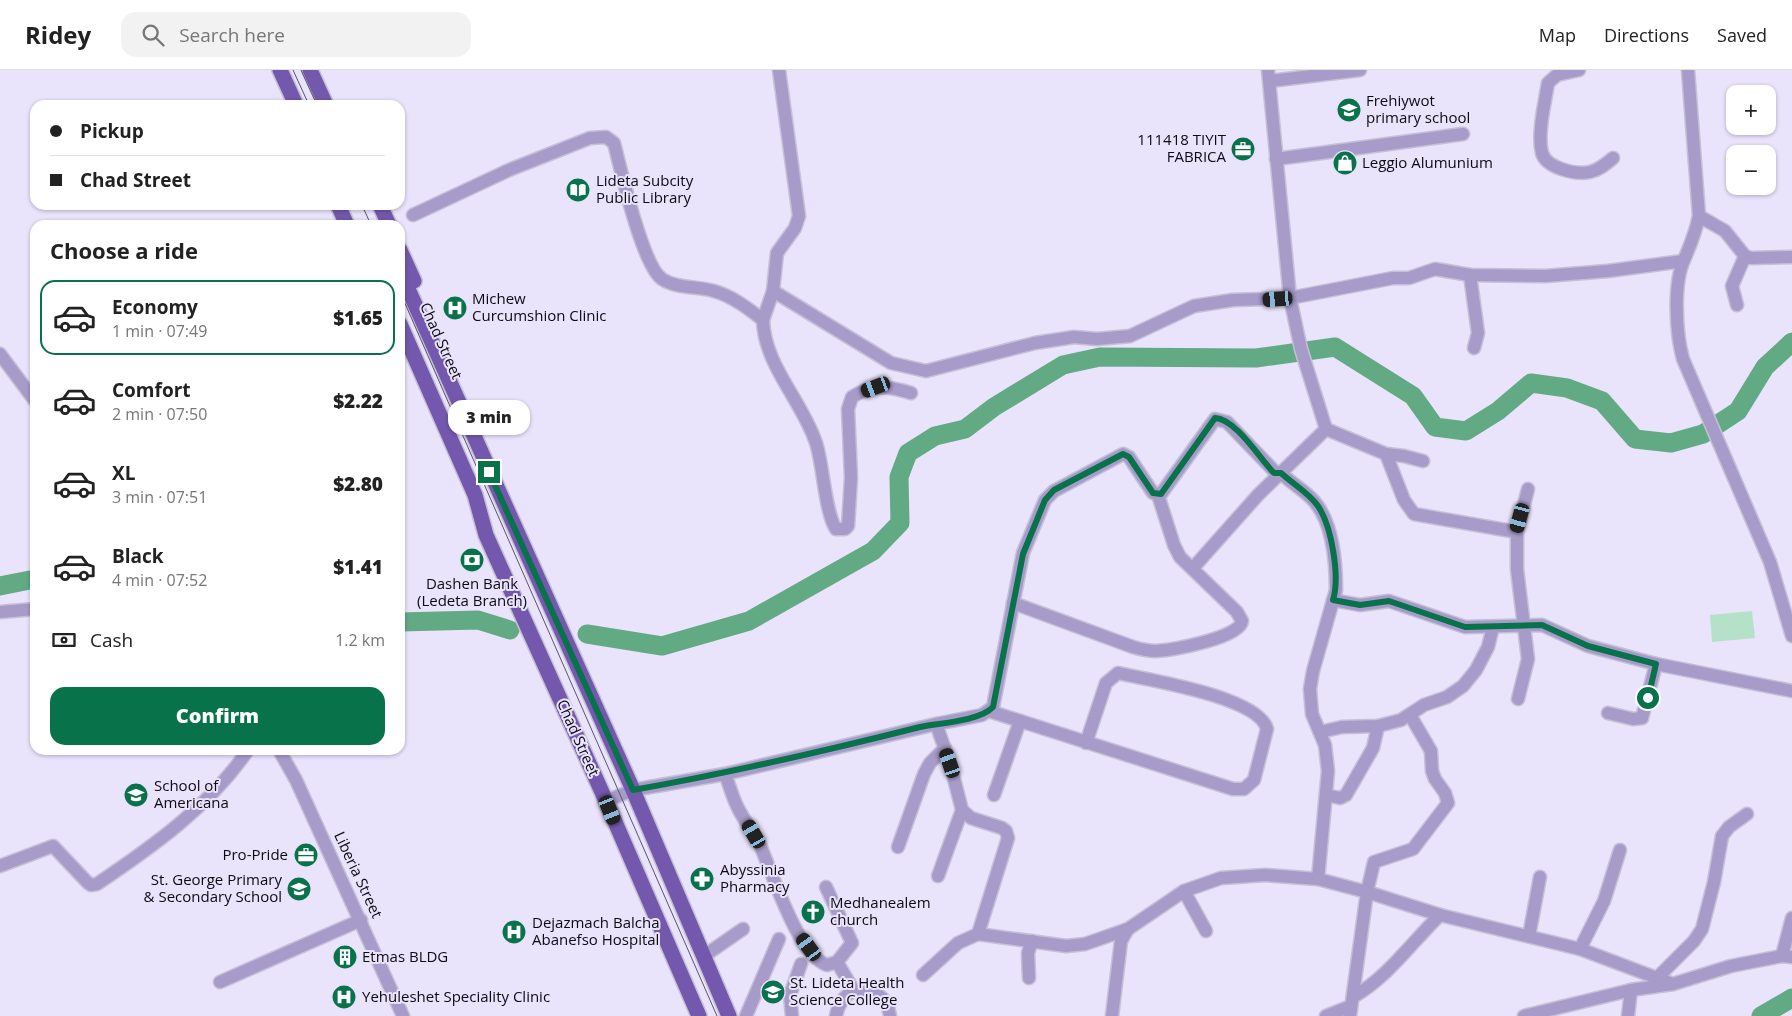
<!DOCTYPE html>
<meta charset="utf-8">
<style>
:root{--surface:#fff;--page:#f2f2f2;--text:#222;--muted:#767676;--line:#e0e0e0;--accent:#08724a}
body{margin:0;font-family:"Open Sans",sans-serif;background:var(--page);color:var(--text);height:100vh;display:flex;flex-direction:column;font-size:19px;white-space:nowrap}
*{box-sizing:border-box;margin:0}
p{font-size:16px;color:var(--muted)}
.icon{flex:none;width:28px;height:28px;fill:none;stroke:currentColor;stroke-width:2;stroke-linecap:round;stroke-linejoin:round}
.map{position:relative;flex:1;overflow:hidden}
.panel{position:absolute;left:30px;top:150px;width:375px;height:535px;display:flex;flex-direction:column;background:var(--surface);border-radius:15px;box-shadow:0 1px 4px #0004}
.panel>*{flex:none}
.banner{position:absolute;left:30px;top:30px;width:375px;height:110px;border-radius:15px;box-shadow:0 1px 4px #0004;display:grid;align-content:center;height:110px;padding:0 20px;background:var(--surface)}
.buttons{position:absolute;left:1726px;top:15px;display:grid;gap:10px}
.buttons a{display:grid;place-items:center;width:50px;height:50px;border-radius:10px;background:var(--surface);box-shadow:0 1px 4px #0004;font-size:25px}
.end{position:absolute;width:22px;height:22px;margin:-11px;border:6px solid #08724a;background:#fff;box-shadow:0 0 0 2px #fff}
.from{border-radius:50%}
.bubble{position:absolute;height:35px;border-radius:15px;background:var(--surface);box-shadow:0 1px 4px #0004;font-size:16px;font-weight:800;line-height:35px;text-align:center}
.car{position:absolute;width:15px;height:30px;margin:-15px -8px;border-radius:6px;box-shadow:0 0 4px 1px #0007;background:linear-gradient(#222 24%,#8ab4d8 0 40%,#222 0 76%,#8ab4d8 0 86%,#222 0)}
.banner b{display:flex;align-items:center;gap:18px;height:48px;font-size:19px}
.banner b+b{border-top:1px solid var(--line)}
.banner i{width:12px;height:12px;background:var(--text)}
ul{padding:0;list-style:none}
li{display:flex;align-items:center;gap:15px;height:75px;margin:0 10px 8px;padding:0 10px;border:2px solid transparent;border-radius:15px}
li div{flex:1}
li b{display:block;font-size:19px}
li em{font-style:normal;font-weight:800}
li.on{border-color:var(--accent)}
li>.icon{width:45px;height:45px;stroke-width:1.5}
h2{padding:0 20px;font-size:22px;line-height:60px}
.pay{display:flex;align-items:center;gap:12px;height:55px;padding:0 20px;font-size:19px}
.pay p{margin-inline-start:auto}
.primary-button{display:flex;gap:10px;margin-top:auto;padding:10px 20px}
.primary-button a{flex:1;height:58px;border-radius:15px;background:var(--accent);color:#fff;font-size:20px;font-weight:800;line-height:58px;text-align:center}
header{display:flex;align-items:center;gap:30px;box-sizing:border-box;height:70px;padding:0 25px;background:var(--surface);border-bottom:1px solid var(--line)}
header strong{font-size:24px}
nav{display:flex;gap:28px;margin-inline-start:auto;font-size:18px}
.search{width:350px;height:45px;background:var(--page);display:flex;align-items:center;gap:12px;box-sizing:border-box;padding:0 18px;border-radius:15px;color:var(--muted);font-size:19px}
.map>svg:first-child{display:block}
.green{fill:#b6e1c9}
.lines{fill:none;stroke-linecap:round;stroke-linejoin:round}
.river{stroke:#61aa84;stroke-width:19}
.minor-casing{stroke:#c6c0d6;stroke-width:15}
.major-casing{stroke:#c6c0d6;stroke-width:18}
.minor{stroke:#a79bca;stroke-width:12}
.major{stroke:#7458ad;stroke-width:15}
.tram{stroke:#5a5664;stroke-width:1}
.route{stroke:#08724a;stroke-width:6}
.labels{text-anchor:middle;stroke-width:4;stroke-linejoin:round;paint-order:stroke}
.poi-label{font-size:15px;fill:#0c0a12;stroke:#e9e3fb;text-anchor:start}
.street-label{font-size:15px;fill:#0c0a12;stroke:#e9e3fb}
</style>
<header>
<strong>Ridey</strong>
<div class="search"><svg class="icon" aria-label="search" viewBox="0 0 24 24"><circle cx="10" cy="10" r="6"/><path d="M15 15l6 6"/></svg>Search here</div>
<nav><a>Map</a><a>Directions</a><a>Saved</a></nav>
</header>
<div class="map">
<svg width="1792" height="946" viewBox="0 0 1792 946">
<rect width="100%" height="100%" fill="#e9e3fb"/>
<!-- green -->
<polygon class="green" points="1752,541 1755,568 1712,572 1710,545"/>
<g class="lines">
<!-- river -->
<g class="river">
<polyline points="0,516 35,509"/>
<polyline points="400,552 478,550 510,560"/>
<polyline points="587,564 662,576 749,551 873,481 900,453 899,407 908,383 935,366 965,359 994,337 1063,295 1100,287 1256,288 1335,277 1413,326 1435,357 1466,361 1498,341 1531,313 1567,318 1602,331 1635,369 1671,373 1703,364 1738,341 1765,297 1792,272"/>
<polyline points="1761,946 1792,928"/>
</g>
<defs>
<g id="minor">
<polyline points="779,0 799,146 795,158 777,183 773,221 891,293 926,301 1035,273 1074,267 1097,269 1130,266 1194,236 1233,230 1290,228 1393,208 1409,208 1435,199 1470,205 1545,206 1608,201 1683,191"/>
<polyline points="1268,0 1290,228 1301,279 1326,359 1386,384 1404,386 1423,391"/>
<path d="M1579,0L1557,5L1548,13C1545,32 1537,64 1542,83C1546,98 1576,105 1590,102C1599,100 1606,94 1613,88"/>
<polyline points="1688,0 1699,146"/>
<polyline points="1270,11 1360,0"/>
<polyline points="1276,89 1463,64"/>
<path d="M413,145L509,100L590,68L606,67L614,73C621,100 642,195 662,209C677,219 698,216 714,221C732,226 749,239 763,250L773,221"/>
<path d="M1792,187L1751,188L1745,186L1725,161L1699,146C1695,165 1691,173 1684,190C1673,214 1676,264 1683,289L1770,492L1792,566"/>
<polyline points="1470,205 1478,263 1474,278"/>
<polyline points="1737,235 1732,216 1745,186"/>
<path d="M763,250C764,295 803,332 816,373C823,393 825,443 836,459H845L848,456L851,408L848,339L852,327C872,314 889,316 911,323"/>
<polyline points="0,284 35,331"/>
<polyline points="1386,384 1404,430 1414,444 1517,462"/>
<path d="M1281,403C1290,412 1302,419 1311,428C1333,449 1336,491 1336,520L1313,601L1310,619L1312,644L1325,675L1328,701L1318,809L1367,822L1350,946"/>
<polyline points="1193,498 1258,425 1326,359"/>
<polyline points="1333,530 1360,535 1389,531 1465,557 1542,555 1588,576 1656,594 1792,621"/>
<path d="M1013,533L1133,577C1140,579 1148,581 1156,581C1172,580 1240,568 1242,551L1237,542L1180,487L1174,475L1158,425"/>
<polyline points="0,542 35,539"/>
<polyline points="1518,629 1528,589 1517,499 1517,462 1528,419"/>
<path d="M989,641L1233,719H1244L1254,710L1267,659C1259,627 1149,610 1118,603L1106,613L1086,673"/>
<polyline points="1608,643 1633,649 1642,648 1656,594"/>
<polyline points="1410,645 1431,681 1432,701 1435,709 1445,723 1448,733 1413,779 1374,792 1367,822 1440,845 1580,879 1673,914"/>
<polyline points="936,654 950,693 962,740 971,748 1002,758 1006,761 1008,768 978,864"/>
<polyline points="1320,662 1342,657 1378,656 1401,650 1424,635 1447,627 1463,616 1476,600 1488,577 1493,557"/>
<polyline points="279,680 296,710 403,946"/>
<path d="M725,704C729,714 732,726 737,736C743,749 752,760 759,773C772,801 797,884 827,895L837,892L852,873L826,817"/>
<polyline points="994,725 1020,651"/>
<polyline points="1326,725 1340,728 1346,725 1373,678 1378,656"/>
<polyline points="606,731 633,720 725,704 936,654 982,645 993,637 1023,483 1045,430 1054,421 1123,384 1129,387 1153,423 1161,424 1215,349 1227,352 1278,405"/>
<polyline points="898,777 924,704 930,693 945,678"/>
<path d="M0,796L53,776L88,813L91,815L97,814C152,777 210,736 248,680"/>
<polyline points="938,806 962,740"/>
<polyline points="1184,821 1206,861"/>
<polyline points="1529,866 1540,807"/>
<polyline points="1580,879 1604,831 1620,780"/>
<polyline points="704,886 743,859"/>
<polyline points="1782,886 1792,848"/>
<polyline points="923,905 958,873 978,864 1066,876 1085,874 1128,859"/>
<polyline points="1029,908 1028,883 1032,871"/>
<polyline points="1656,909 1694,871 1702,859 1714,812 1722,766 1729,757 1747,744"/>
<polyline points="220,912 361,850"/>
<path d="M854,921C875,924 886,921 890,946"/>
<path d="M1353,927C1388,907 1412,872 1440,845"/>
<polyline points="746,946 779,869"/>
<polyline points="792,946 790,925 801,894"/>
<path d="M836,946C838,935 843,926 854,921L837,892"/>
<polyline points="1112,946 1121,871 1128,859 1184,821 1221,808 1265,805 1318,809"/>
<polyline points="1326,946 1351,936"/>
<polyline points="1524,946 1631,920 1673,914 1731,896 1782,886 1792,887"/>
<polyline points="1628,946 1631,920"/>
</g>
<g id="major">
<polyline points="280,0 296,35"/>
<polyline points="310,0 326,35"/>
<polyline points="338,135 347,155"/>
<polyline points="380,135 389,155"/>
<polyline points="400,180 414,211"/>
<polyline points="400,201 633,720 729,946"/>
<polyline points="400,254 475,425 486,465 606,731 699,946"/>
</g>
</defs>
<!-- minor casing -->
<use href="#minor" class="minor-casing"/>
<!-- major casing -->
<use href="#major" class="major-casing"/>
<!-- minor -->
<use href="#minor" class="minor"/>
<!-- major -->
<use href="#major" class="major"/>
<!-- tram -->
<g class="tram">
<polyline points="293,0 309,35"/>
<polyline points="301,0 317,35"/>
<polyline points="362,135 371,155"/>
<polyline points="400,222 717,946"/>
</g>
</g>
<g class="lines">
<!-- route -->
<path class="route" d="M489,402L633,720C729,703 825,681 920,657C940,653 980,651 993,637L1023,484L1045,430L1054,420L1123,384L1129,387L1153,423L1161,424L1215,348C1236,349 1260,389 1274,403H1281C1293,414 1309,423 1318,436C1332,457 1340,507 1333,530L1360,535L1389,531L1465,557L1542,555L1588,576L1656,594L1648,628"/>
</g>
<!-- icons -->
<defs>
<symbol id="school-disc" viewBox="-11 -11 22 22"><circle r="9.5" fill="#08724a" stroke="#e9e3fb"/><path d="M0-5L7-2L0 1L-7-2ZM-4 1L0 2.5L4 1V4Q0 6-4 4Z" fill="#fff"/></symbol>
<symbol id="office-disc" viewBox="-11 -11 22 22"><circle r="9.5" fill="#08724a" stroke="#e9e3fb"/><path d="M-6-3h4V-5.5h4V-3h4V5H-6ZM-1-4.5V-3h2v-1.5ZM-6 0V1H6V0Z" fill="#fff"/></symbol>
<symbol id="shop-disc" viewBox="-11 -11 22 22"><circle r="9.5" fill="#08724a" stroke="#e9e3fb"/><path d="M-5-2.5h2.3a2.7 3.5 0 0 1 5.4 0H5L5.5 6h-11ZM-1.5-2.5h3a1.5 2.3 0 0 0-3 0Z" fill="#fff"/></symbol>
<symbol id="library-disc" viewBox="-11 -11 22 22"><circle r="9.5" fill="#08724a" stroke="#e9e3fb"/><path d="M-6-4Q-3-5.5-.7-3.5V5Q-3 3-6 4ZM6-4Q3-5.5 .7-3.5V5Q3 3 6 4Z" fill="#fff"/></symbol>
<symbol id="hospital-disc" viewBox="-11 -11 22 22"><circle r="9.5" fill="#08724a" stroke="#e9e3fb"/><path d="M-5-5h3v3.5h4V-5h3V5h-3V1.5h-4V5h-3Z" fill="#fff"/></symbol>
<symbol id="bank-disc" viewBox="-11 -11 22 22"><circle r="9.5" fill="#08724a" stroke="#e9e3fb"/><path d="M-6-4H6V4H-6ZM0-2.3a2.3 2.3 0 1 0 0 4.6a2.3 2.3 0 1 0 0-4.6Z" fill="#fff"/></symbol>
<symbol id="pharmacy-disc" viewBox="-11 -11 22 22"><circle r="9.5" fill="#08724a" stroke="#e9e3fb"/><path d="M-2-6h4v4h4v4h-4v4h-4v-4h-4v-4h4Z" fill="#fff"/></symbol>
<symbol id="church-disc" viewBox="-11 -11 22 22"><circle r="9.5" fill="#08724a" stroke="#e9e3fb"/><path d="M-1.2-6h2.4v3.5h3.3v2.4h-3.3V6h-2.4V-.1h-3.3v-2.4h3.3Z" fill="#fff"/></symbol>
<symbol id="building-disc" viewBox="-11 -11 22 22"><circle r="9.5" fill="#08724a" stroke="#e9e3fb"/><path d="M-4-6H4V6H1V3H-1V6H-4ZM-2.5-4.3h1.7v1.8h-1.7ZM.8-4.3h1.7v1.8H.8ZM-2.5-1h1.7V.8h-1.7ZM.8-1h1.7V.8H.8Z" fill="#fff"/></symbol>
<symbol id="university-disc" viewBox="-11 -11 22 22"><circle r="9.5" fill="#08724a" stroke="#e9e3fb"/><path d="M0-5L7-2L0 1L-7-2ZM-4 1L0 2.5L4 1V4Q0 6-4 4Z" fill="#fff"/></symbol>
</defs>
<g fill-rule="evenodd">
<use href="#school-disc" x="1335" y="26" width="28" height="28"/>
<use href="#office-disc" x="1229" y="65" width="28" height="28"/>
<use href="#shop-disc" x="1331" y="79" width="28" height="28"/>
<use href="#library-disc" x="564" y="106" width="28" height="28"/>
<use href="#hospital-disc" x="441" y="224" width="28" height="28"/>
<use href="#bank-disc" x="458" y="476" width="28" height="28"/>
<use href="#school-disc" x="122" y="711" width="28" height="28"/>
<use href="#office-disc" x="292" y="771" width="28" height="28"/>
<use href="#pharmacy-disc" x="688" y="795" width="28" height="28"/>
<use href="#school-disc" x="285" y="805" width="28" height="28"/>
<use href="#church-disc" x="799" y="828" width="28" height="28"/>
<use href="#hospital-disc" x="500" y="848" width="28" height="28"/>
<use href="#building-disc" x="331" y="873" width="28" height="28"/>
<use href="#university-disc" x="759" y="908" width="28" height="28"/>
<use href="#hospital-disc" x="330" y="913" width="28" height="28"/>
</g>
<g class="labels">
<!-- poi labels -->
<g class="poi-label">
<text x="1366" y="36">Frehiywot<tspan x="1366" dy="17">primary school</tspan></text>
<text x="1226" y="75" text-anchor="end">111418 TIYIT<tspan x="1226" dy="17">FABRICA</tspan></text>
<text x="1362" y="98">Leggio Alumunium</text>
<text x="596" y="116">Lideta Subcity<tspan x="596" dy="17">Public Library</tspan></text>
<text x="472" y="234">Michew<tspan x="472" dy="17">Curcumshion Clinic</tspan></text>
<text x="472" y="519" text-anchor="middle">Dashen Bank<tspan x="472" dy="17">(Ledeta Branch)</tspan></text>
<text x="154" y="721">School of<tspan x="154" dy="17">Americana</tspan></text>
<text x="288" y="790" text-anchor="end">Pro-Pride</text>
<text x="720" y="805">Abyssinia<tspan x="720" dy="17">Pharmacy</tspan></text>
<text x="282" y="815" text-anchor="end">St. George Primary<tspan x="282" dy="17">&amp; Secondary School</tspan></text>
<text x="830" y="838">Medhanealem<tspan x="830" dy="17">church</tspan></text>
<text x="532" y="858">Dejazmach Balcha<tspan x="532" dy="17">Abanefso Hospital</tspan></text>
<text x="362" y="892">Etmas BLDG</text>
<text x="790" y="918">St. Lideta Health<tspan x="790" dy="17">Science College</tspan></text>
<text x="362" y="932">Yehuleshet Speciality Clinic</text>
</g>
<!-- street labels -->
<g class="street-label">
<text transform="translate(441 271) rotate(66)" y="5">Chad Street</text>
<text transform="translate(578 668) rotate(66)" y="5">Chad Street</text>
<text transform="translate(358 805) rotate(65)" y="5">Liberia Street</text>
</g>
</g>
</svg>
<div class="buttons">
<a>+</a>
<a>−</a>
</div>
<i class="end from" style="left:1648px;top:628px"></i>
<i class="end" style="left:489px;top:402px"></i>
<div class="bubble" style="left:448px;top:330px;width:82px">3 min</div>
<i class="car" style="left:1278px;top:229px;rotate:266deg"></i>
<i class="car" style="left:876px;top:317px;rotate:249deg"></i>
<i class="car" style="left:1520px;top:448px;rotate:195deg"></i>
<i class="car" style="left:950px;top:693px;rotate:341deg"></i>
<i class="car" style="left:610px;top:740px;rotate:158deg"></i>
<i class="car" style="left:754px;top:764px;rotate:330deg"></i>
<i class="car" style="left:809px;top:877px;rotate:324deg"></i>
<div class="banner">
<b><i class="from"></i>Pickup</b>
<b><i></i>Chad Street</b>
</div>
<section class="panel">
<h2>Choose a ride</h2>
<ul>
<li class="on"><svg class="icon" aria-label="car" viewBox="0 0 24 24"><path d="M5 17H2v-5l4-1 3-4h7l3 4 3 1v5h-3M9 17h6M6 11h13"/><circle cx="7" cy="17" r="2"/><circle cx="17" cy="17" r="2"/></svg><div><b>Economy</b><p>1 min · 07:49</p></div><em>$1.65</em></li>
<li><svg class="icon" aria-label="car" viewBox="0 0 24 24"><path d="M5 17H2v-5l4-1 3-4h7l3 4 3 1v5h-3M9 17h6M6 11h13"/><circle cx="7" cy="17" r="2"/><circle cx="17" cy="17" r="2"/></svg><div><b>Comfort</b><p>2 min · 07:50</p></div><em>$2.22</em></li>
<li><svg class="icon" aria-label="car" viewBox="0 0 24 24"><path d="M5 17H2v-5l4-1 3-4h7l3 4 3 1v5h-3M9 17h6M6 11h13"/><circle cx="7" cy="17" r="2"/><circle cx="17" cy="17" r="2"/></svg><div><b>XL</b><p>3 min · 07:51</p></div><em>$2.80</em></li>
<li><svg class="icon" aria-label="car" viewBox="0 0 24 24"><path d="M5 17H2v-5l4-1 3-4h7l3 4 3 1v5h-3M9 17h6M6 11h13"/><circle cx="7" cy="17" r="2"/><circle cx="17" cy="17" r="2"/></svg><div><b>Black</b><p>4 min · 07:52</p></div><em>$1.41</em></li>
</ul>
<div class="pay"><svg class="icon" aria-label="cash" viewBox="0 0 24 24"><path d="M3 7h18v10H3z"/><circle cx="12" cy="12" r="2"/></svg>Cash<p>1.2 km</p></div>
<div class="primary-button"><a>Confirm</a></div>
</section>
</div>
